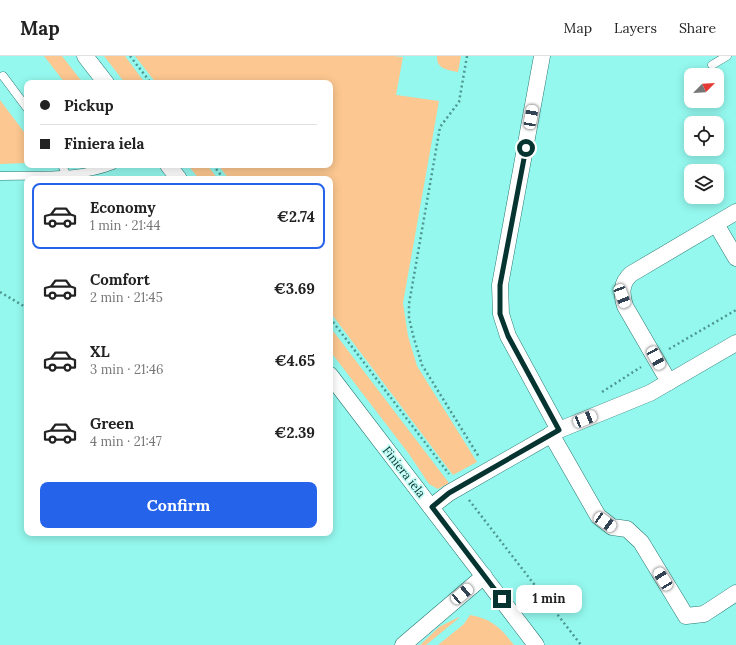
<!DOCTYPE html>
<meta charset="utf-8">
<style>
:root{--surface:#fff;--page:#f6f6f6;--text:#222;--muted:#767676;--line:#e0e0e0;--accent:#2563eb}
body{margin:0;font-family:Lora,serif;background:var(--page);color:var(--text);height:100vh;display:flex;flex-direction:column;font-size:15px;white-space:nowrap}
*{box-sizing:border-box;margin:0}
p{font-size:13px;color:var(--muted)}
.icon{flex:none;width:22px;height:22px;fill:none;stroke:currentColor;stroke-width:2;stroke-linecap:round;stroke-linejoin:round}
.map{position:relative;flex:1;overflow:hidden}
.drawer{position:absolute;left:24px;top:120px;width:309px;height:360px;display:flex;flex-direction:column;background:var(--surface);border-radius:8px;box-shadow:0 2px 10px #0003}
.drawer>*{flex:none}
.banner{position:absolute;left:24px;top:24px;width:309px;height:88px;border-radius:8px;box-shadow:0 2px 10px #0003;display:grid;align-content:center;height:88px;padding:0 16px;background:var(--surface)}
.needle{width:26px;rotate:66deg}
.fabs{position:absolute;left:684px;top:12px;display:grid;gap:8px}
.fabs a{display:grid;place-items:center;width:40px;height:40px;border-radius:8px;background:var(--surface);box-shadow:0 2px 10px #0003;font-size:20px}
.end{position:absolute;width:18px;height:18px;margin:-9px;border:5px solid #063431;background:#fff;box-shadow:0 0 0 2px #fff}
.from{border-radius:50%}
.bubble{position:absolute;height:28px;border-radius:8px;background:var(--surface);box-shadow:0 2px 10px #0003;font-size:13px;font-weight:700;line-height:28px;text-align:center}
.car{position:absolute;width:12px;height:24px;margin:-12px -6px;border-radius:5px;box-shadow:0 0 3px 1px #0007;background:linear-gradient(#fff 24%,#345 0 40%,#fff 0 76%,#345 0 86%,#fff 0)}
.banner b{display:flex;align-items:center;gap:14px;height:38px;font-size:15px}
.banner b+b{border-top:1px solid var(--line)}
.banner i{width:10px;height:10px;background:var(--text)}
ul{padding:7px 0 0;list-style:none}
li{display:flex;align-items:center;gap:12px;height:66px;margin:0 8px 6px;padding:0 8px;border:2px solid transparent;border-radius:8px}
li div{flex:1}
li b{display:block;font-size:15px}
li em{font-style:normal;font-weight:700}
li.active{border-color:var(--accent)}
li>.icon{width:36px;height:36px;stroke-width:1.5}
.primary-button{display:flex;gap:8px;margin-top:auto;padding:8px 16px}
.primary-button a{flex:1;height:46px;border-radius:8px;background:var(--accent);color:#fff;font-size:16px;font-weight:700;line-height:46px;text-align:center}
header{display:flex;align-items:center;gap:24px;box-sizing:border-box;height:56px;padding:0 20px;background:var(--surface);border-bottom:1px solid var(--line)}
header strong{font-size:19px}
nav{display:flex;gap:22px;margin-inline-start:auto;font-size:14px}
.map>svg:first-child{display:block}
.green{fill:#fcc790}
.lines{fill:none;stroke-linecap:round;stroke-linejoin:round}
.service-casing{stroke:#287771;stroke-width:9}
.minor-casing{stroke:#287771;stroke-width:17}
.path{stroke:#4e9791;stroke-width:2.5;stroke-dasharray:2 3;stroke-linecap:butt}
.service{stroke:#fff;stroke-width:8}
.minor{stroke:#fff;stroke-width:16}
.route{stroke:#063431;stroke-width:5}
.labels{text-anchor:middle;stroke-width:3.5;stroke-linejoin:round;paint-order:stroke}
.street-label{font-size:12px;fill:#063431;stroke:#c5fef7}
</style>
<header>
<strong>Map</strong>
<nav><a>Map</a><a>Layers</a><a>Share</a></nav>
</header>
<div class="map">
<svg width="736" height="589" viewBox="0 0 736 589">
<rect width="100%" height="100%" fill="#94f8ee"/>
<!-- green -->
<g class="green">
<polygon points="44,0 62,0 83,27 65,27"/>
<polygon points="104,0 125,0 145,27 125,27"/>
<polygon points="135,0 394,0 403,1 396,39 439,45 403,247 408,280 417,310 477,406 453,419 330,256 330,123 229,123 218,109 330,109 330,27 156,27"/>
<path d="M437,0H461L458,16C448,14 436,13 437,0Z"/>
<polygon points="0,44 27,80 27,107 0,108"/>
<polygon points="188,109 207,109 218,123 199,123"/>
<polygon points="330,271 449,427 438,433 429,428 409,398 330,295"/>
<path d="M470,559C492,563 501,572 514,589H438L464,568Z"/>
<polygon points="459,561 459,562 426,589 420,589 439,571"/>
</g>
<g class="lines">
<defs>
<g id="service">
<polyline points="712,9 727,0"/>
<polyline points="3,20 27,52"/>
<polyline points="62,109 66,118"/>
<path d="M0,120C37,119 78,123 113,109"/>
</g>
<g id="minor">
<polyline points="85,0 106,27"/>
<polyline points="542,0 500,229 501,258 508,280 559,374"/>
<polyline points="168,109 179,123"/>
<polyline points="716,168 736,202"/>
<polyline points="330,319 536,589"/>
<path d="M669,326L625,250C621,237 621,227 631,218L736,156"/>
<polyline points="551,378 598,460 612,471 627,473 641,486 686,560 704,558 736,537"/>
<polyline points="431,451 449,437 559,374 650,337 736,287"/>
<polyline points="403,589 484,520"/>
</g>
</defs>
<!-- service casing -->
<use href="#service" class="service-casing"/>
<!-- minor casing -->
<use href="#minor" class="minor-casing"/>
<!-- path -->
<g class="path">
<polyline points="130,0 151,27"/>
<polyline points="467,0 459,46 440,71 409,248 409,262 413,279 422,309 479,401"/>
<polyline points="213,109 224,123"/>
<polyline points="0,236 27,252"/>
<polyline points="330,262 449,418"/>
<polyline points="669,293 736,254"/>
<polyline points="602,336 641,311"/>
<polyline points="469,444 581,589"/>
</g>
<!-- service -->
<use href="#service" class="service"/>
<!-- minor -->
<use href="#minor" class="minor"/>
</g>
<g class="lines">
<!-- route -->
<polyline class="route" points="502,543 432,451 449,437 559,374 508,280 500,258 500,229 526,92"/>
</g>
<g class="labels">
<!-- street labels -->
<g class="street-label">
<text transform="translate(404 416) rotate(52)" y="4">Finiera iela</text>
</g>
</g>
</svg>
<div class="fabs">
<a><svg class="needle" viewBox="-14 -14 28 28"><path d="M0-13l5 13h-10z" fill="#e53935"/><path d="M0 13l5-13h-10z" fill="#767676"/></svg></a>
<a><svg class="icon" aria-label="locate" viewBox="0 0 24 24"><circle cx="12" cy="12" r="6"/><path d="M12 2v4M12 18v4M2 12h4M18 12h4"/></svg></a>
<a><svg class="icon" aria-label="layers" viewBox="0 0 24 24"><path d="M12 4l9 5-9 5-9-5zM3 14l9 5 9-5"/></svg></a>
</div>
<i class="end from" style="left:526px;top:92px"></i>
<i class="end" style="left:502px;top:543px"></i>
<div class="bubble" style="left:516px;top:529px;width:66px">1 min</div>
<i class="car" style="left:531px;top:61px;rotate:10deg"></i>
<i class="car" style="left:622px;top:240px;rotate:159deg"></i>
<i class="car" style="left:656px;top:302px;rotate:151deg"></i>
<i class="car" style="left:585px;top:363px;rotate:68deg"></i>
<i class="car" style="left:605px;top:466px;rotate:125deg"></i>
<i class="car" style="left:663px;top:523px;rotate:328deg"></i>
<i class="car" style="left:462px;top:538px;rotate:50deg"></i>
<div class="banner">
<b><i class="from"></i>Pickup</b>
<b><i></i>Finiera iela</b>
</div>
<section class="drawer">
<ul>
<li class="active"><svg class="icon" aria-label="car" viewBox="0 0 24 24"><path d="M5 17H2v-5l4-1 3-4h7l3 4 3 1v5h-3M9 17h6M6 11h13"/><circle cx="7" cy="17" r="2"/><circle cx="17" cy="17" r="2"/></svg><div><b>Economy</b><p>1 min · 21:44</p></div><em>€2.74</em></li>
<li><svg class="icon" aria-label="car" viewBox="0 0 24 24"><path d="M5 17H2v-5l4-1 3-4h7l3 4 3 1v5h-3M9 17h6M6 11h13"/><circle cx="7" cy="17" r="2"/><circle cx="17" cy="17" r="2"/></svg><div><b>Comfort</b><p>2 min · 21:45</p></div><em>€3.69</em></li>
<li><svg class="icon" aria-label="car" viewBox="0 0 24 24"><path d="M5 17H2v-5l4-1 3-4h7l3 4 3 1v5h-3M9 17h6M6 11h13"/><circle cx="7" cy="17" r="2"/><circle cx="17" cy="17" r="2"/></svg><div><b>XL</b><p>3 min · 21:46</p></div><em>€4.65</em></li>
<li><svg class="icon" aria-label="car" viewBox="0 0 24 24"><path d="M5 17H2v-5l4-1 3-4h7l3 4 3 1v5h-3M9 17h6M6 11h13"/><circle cx="7" cy="17" r="2"/><circle cx="17" cy="17" r="2"/></svg><div><b>Green</b><p>4 min · 21:47</p></div><em>€2.39</em></li>
</ul>
<div class="primary-button"><a>Confirm</a></div>
</section>
</div>
